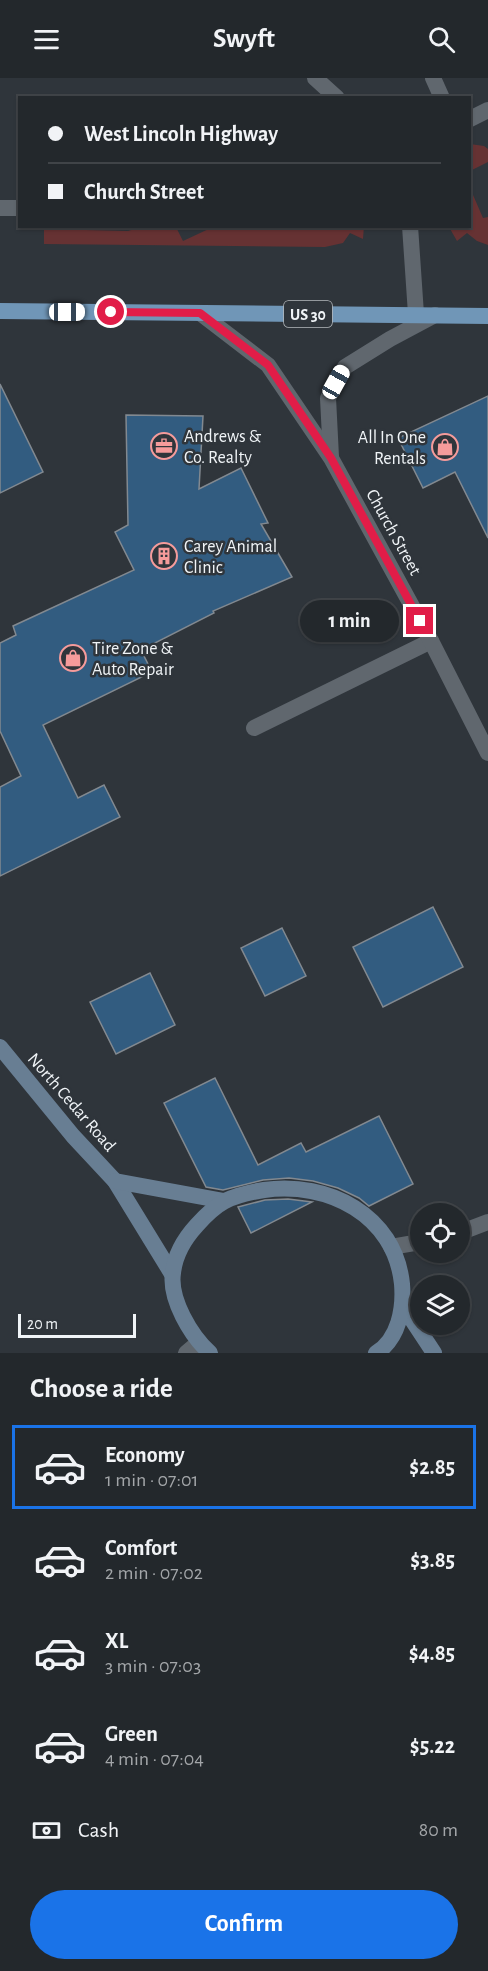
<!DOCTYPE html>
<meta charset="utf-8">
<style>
:root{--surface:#23282c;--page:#2f3438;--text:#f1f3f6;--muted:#a3a6a9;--line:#404448;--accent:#1a73e8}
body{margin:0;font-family:"Alegreya Sans",sans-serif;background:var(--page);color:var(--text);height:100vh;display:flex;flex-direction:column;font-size:22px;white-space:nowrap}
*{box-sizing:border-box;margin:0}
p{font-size:20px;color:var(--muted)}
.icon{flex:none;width:33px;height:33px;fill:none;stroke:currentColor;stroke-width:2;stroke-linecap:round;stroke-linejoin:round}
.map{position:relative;height:1275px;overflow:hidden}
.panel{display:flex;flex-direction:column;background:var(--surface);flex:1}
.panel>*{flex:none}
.top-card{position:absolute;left:18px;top:18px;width:453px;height:132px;border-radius:0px;box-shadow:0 2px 4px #0004,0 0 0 2px var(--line);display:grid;align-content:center;height:132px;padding:0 30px;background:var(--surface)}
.fabs{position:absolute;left:410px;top:1125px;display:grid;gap:12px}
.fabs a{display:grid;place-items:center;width:60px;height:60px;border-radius:50%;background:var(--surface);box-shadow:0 2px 4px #0004,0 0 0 2px var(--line);font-size:30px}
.scale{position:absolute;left:18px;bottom:15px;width:118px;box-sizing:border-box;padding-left:6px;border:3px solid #f0f4f7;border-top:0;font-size:16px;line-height:21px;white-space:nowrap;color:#f0f4f7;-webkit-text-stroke:4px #2f353b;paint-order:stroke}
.end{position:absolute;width:27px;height:27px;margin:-14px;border:8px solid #e11d48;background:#fff;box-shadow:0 0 0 3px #fff}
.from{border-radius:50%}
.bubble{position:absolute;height:42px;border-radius:21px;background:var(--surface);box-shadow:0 2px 4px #0004,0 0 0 2px var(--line);font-size:20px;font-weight:700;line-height:42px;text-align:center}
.car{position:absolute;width:18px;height:36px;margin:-18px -9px;border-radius:8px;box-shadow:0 0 4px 2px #0007;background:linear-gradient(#fff 24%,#345 0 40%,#fff 0 76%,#345 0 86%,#fff 0)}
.top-card b{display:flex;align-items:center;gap:21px;height:57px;font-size:22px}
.top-card b+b{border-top:2px solid var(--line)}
.top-card i{width:15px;height:15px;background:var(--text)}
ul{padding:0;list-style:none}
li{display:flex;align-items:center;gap:18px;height:84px;margin:0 12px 9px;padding:0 18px;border:3px solid transparent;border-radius:0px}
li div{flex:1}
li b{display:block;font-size:22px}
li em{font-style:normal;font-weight:700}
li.on{border-color:var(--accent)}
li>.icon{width:54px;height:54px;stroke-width:1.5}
h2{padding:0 30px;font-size:27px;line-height:72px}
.pay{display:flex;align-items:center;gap:15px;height:66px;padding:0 30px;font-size:22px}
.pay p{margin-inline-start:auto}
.cta{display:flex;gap:12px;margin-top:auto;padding:12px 30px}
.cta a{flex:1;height:69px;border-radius:36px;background:var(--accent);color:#fff;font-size:24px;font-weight:700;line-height:69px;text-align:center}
header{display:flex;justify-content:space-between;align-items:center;height:78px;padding:0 30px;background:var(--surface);font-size:27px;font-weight:700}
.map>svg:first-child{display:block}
.green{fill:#663233}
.building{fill:#325c80;stroke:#828990;stroke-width:1.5}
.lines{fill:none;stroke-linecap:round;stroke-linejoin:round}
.service{stroke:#60676e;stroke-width:16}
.minor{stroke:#60676e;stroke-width:16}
.tertiary{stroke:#60676e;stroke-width:16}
.secondary{stroke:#687e93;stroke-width:16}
.primary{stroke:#7096b7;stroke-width:16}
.route{stroke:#e11d48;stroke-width:8}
.labels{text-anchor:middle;stroke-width:5;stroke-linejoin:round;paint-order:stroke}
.shield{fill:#2f353b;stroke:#b6bbbf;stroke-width:1.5}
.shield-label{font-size:16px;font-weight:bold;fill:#f0f4f7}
.poi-label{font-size:18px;fill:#f0f4f7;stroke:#2f353b;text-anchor:start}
.street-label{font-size:18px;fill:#f0f4f7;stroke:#2f353b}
</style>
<header><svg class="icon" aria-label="menu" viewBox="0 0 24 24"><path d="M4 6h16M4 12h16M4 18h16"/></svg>Swyft<svg class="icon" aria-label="search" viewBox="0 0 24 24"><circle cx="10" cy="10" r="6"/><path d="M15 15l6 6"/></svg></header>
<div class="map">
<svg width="488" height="1275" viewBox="0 0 488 1275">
<rect width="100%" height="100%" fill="#2f353b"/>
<!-- green -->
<g class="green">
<polygon points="470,66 484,68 488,71 488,84 470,93"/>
<polygon points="470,110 483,140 488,139 488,167 477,163 467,155 457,163 449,149 470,148"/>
<polygon points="215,148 364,148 363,161 350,155 343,165 325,169 44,166 44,151 128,153 141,149 176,149 183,163"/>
</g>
<!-- building -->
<g class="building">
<polygon points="0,306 43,394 0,415"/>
<polygon points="488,318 488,460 455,394 423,410 398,360"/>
<polygon points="126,337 203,338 199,411 241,390 268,445 261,446 292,499 213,533 214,535 141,572 152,594 43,647 78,720 104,707 120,739 0,798 0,709 21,698 0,653 0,565 16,557 13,548 134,492 115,454 128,447"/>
<polygon points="433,829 463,889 383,929 353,869"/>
<polygon points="282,850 306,898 265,918 241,870"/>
<polygon points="150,895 175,947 116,976 90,924"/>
<polygon points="215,1000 258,1087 301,1065 306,1074 379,1038 413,1106 369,1128 359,1120 338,1110 313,1103 289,1100 263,1102 223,1112 206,1109 164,1025"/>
<polygon points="288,1121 312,1124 251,1155 238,1129 265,1122"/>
</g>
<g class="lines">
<!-- service -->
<g class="service">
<polyline points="315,0 337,20"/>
<polyline points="433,0 442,20"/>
<polyline points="470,41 488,32"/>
<polyline points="0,130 20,130"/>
<polyline points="410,148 416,236"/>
<polyline points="254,650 431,563"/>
</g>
<!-- minor -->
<g class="minor">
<polyline points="200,235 268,287 331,380 431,563 488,675"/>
<polyline points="331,379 328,320 345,289 390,261 435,237"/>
<polyline points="459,1155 488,1144"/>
<polyline points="391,1169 420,1164"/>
</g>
<!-- tertiary -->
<polyline class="tertiary" points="186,1275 199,1264"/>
<!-- secondary -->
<g class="secondary">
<polyline points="0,969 73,1058 115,1103 172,1196"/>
<polyline points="115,1103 224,1123"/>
<polyline points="403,1228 434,1275"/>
<path d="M210,1275C191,1258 169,1221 173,1195C175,1176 185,1160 197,1147C205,1138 214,1129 225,1123C237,1117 251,1114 264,1112C328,1103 395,1137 402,1206C404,1230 399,1261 376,1275"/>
</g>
<!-- primary -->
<polyline class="primary" points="0,233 488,238"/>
</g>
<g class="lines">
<!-- route -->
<polyline class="route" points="111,234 200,235 268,287 331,380 420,543"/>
</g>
<!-- icons -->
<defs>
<symbol id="office-ring" viewBox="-11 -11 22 22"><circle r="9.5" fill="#2f353b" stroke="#f59b9b" stroke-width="1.5"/><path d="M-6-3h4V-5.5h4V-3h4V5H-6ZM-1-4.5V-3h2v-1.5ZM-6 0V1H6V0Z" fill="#f59b9b"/></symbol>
<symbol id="shop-ring" viewBox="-11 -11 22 22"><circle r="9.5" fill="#2f353b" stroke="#f59b9b" stroke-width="1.5"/><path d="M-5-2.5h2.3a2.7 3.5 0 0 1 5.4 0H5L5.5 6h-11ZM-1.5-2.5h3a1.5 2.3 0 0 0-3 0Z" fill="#f59b9b"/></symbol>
<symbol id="building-ring" viewBox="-11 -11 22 22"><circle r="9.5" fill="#2f353b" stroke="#f59b9b" stroke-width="1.5"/><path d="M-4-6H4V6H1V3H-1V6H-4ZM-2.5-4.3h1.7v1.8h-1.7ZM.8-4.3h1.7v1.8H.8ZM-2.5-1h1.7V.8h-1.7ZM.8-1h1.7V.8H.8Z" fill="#f59b9b"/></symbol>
</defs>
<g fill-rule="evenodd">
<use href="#office-ring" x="149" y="353" width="30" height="30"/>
<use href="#shop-ring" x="430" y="354" width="30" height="30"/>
<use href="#building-ring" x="149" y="463" width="30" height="30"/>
<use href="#shop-ring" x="58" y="565" width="30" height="30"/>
</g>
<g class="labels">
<!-- shield labels -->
<rect class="shield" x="284" y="223" width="48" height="26" rx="4.5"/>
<g class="shield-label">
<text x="308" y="242">US 30</text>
</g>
<!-- poi labels -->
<g class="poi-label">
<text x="184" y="364">Andrews &amp;<tspan x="184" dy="21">Co. Realty</tspan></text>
<text x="426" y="365" text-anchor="end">All In One<tspan x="426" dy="21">Rentals</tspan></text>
<text x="184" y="474">Carey Animal<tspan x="184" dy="21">Clinic</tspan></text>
<text x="92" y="576">Tire Zone &amp;<tspan x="92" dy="21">Auto Repair</tspan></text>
</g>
<!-- street labels -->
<g class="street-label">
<text transform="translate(394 454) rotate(61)" y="6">Church Street</text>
<text transform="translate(72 1024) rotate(49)" y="6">North Cedar Road</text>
</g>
</g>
</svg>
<div class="fabs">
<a><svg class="icon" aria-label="locate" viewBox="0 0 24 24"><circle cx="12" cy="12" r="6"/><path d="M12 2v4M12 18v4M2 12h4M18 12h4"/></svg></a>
<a><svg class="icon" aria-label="layers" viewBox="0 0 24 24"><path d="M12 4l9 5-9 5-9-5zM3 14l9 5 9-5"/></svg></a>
</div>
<div class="scale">20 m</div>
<i class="end from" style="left:111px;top:234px"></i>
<i class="end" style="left:420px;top:543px"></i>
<div class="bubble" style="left:300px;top:522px;width:99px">1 min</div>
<i class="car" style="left:67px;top:234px;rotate:90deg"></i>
<i class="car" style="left:336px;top:304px;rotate:29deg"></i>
<div class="top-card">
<b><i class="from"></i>West Lincoln Highway</b>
<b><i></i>Church Street</b>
</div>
</div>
<section class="panel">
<h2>Choose a ride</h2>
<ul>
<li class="on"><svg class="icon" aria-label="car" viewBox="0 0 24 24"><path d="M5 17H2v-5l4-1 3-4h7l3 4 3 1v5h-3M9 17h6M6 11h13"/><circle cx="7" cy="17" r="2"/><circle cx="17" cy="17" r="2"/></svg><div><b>Economy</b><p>1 min · 07:01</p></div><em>$2.85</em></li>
<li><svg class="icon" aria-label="car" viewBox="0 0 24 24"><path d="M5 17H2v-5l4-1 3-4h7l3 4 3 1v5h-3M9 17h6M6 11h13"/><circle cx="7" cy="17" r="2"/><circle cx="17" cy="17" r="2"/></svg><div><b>Comfort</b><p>2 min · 07:02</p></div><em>$3.85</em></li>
<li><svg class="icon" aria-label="car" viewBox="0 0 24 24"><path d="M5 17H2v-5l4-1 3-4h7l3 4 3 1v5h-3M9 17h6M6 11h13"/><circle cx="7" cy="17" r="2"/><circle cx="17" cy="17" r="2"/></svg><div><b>XL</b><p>3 min · 07:03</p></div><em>$4.85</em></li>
<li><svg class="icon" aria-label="car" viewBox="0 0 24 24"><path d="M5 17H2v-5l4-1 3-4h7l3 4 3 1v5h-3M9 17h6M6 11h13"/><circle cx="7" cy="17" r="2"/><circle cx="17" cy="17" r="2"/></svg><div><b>Green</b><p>4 min · 07:04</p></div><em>$5.22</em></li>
</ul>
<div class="pay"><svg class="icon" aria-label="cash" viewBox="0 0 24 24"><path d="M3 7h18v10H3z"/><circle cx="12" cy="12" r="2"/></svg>Cash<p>80 m</p></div>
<div class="cta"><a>Confirm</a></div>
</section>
